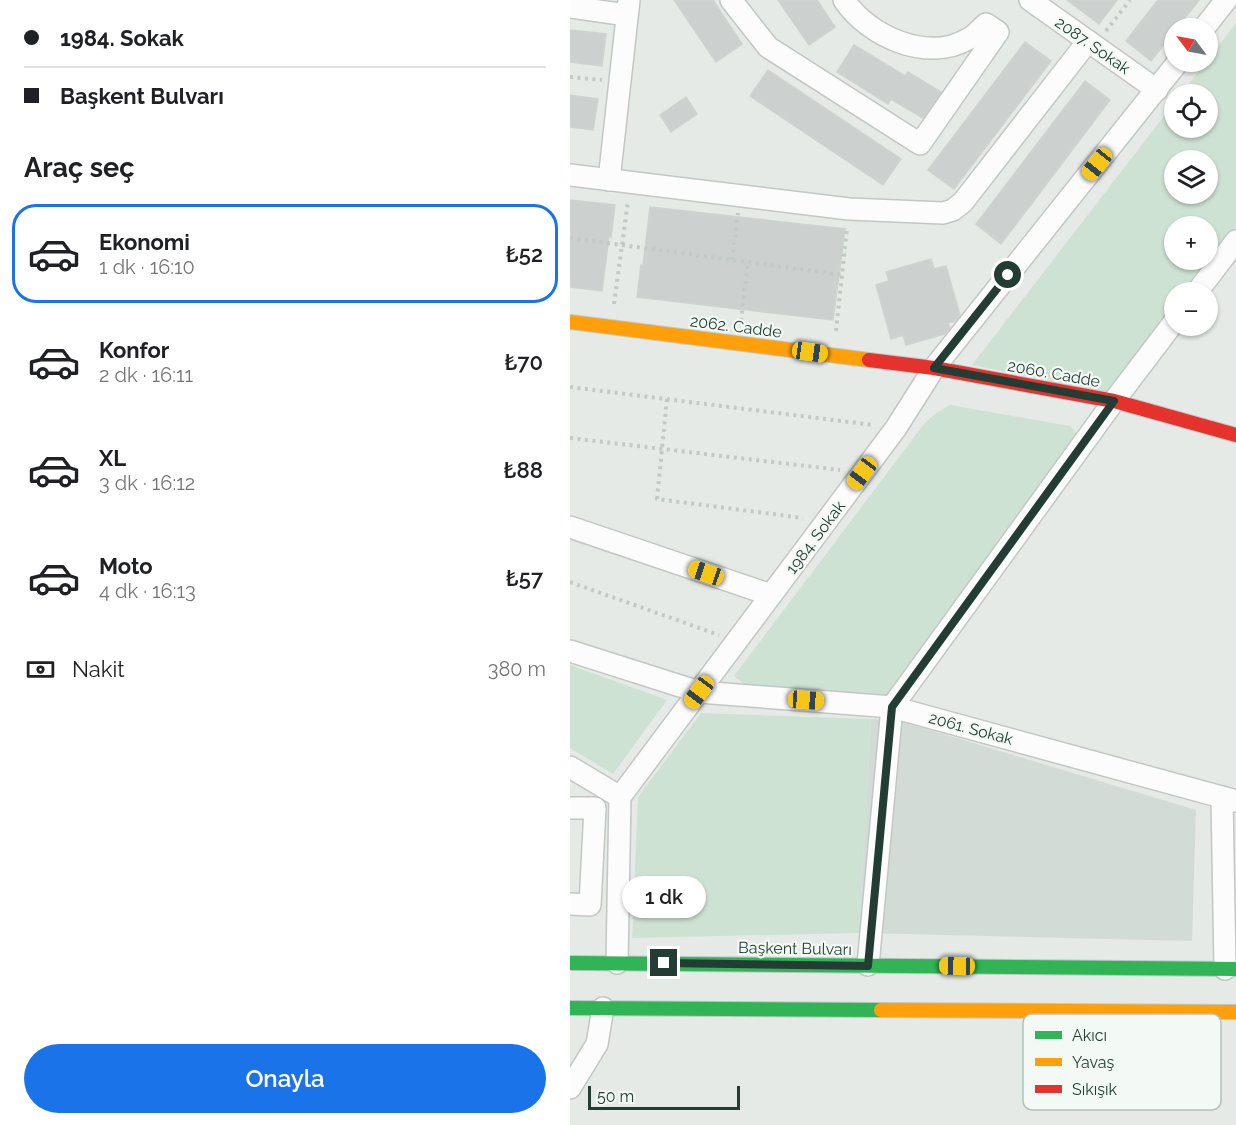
<!DOCTYPE html>
<html lang="tr">
<meta charset="utf-8">
<style>
:root{--surface:#fff;--page:#f6f6f6;--text:#202124;--muted:#757577;--line:#e0e0e0;--accent:#1a73e8}
body{margin:0;font-family:Raleway,sans-serif;background:var(--page);color:var(--text);height:100vh;display:flex;flex-direction:column;font-size:22px;white-space:nowrap}
*{box-sizing:border-box;margin:0}
p{font-size:20px;color:var(--muted)}
.icon{flex:none;width:33px;height:33px;fill:none;stroke:currentColor;stroke-width:2;stroke-linecap:round;stroke-linejoin:round}
.map{position:relative;flex:1;overflow:hidden}
.panel{display:flex;flex-direction:column;background:var(--surface);width:570px}
.panel>*{flex:none}
.banner{display:grid;align-content:center;height:132px;padding:0 24px;background:var(--surface)}
.needle{width:39px;rotate:302deg}
.buttons{position:absolute;left:594px;top:18px;display:grid;gap:12px}
.buttons a{display:grid;place-items:center;width:54px;height:54px;border-radius:50%;background:var(--surface);box-shadow:0 2px 4px #0004;font-size:30px}
.scale{position:absolute;left:18px;bottom:15px;width:152px;box-sizing:border-box;padding-left:6px;border:3px solid #233d34;border-top:0;font-size:16px;line-height:21px;white-space:nowrap;color:#233d34;-webkit-text-stroke:4px #f3f9f5;paint-order:stroke}
.end{position:absolute;width:27px;height:27px;margin:-14px;border:8px solid #233d34;background:#fff;box-shadow:0 0 0 3px #fff}
.from{border-radius:50%}
.bubble{position:absolute;height:42px;border-radius:21px;background:var(--surface);box-shadow:0 2px 4px #0004;font-size:20px;font-weight:600;line-height:42px;text-align:center}
.car{position:absolute;width:18px;height:36px;margin:-18px -9px;border-radius:8px;box-shadow:0 0 4px 2px #0007;background:linear-gradient(#f5c518 24%,#345 0 40%,#f5c518 0 76%,#345 0 86%,#f5c518 0)}
.banner b{display:flex;align-items:center;gap:21px;height:57px;font-size:22px}
.banner b+b{border-top:2px solid var(--line)}
.banner i{width:15px;height:15px;background:var(--text)}
ul{padding:0;list-style:none}
li{display:flex;align-items:center;gap:18px;height:99px;margin:0 12px 9px;padding:0 12px;border:3px solid transparent;border-radius:24px}
li div{flex:1}
li b{display:block;font-size:22px}
li em{font-style:normal;font-weight:600}
li.selected{border-color:var(--accent)}
li>.icon{width:54px;height:54px;stroke-width:1.5}
h2{padding:0 24px;font-size:27px;line-height:72px}
.pay{display:flex;align-items:center;gap:15px;height:66px;padding:0 24px;font-size:22px}
.pay p{margin-inline-start:auto}
.button{display:flex;gap:12px;margin-top:auto;padding:12px 24px}
.button a{flex:1;height:69px;border-radius:36px;background:var(--accent);color:#fff;font-size:24px;font-weight:600;line-height:69px;text-align:center}
main{display:flex;flex:1;min-height:0}
.map>svg:first-child{display:block}
.built{fill:#d3dbd7}
.green{fill:#cee2d3;fill-rule:evenodd}
.building{fill:#ccd1cf;stroke:#ced3d0;stroke-width:1.5}
.lines{fill:none;stroke-linecap:round;stroke-linejoin:round}
.street-casing{stroke:#c2c7c4;stroke-width:24}
.fast-casing{stroke:#c0c7c4;stroke-width:16}
.slow-casing{stroke:#c0c7c4;stroke-width:16}
.jam-casing{stroke:#c0c7c4;stroke-width:16}
.path{stroke:#c2cac5;stroke-width:4;stroke-dasharray:3 4.5;stroke-linecap:butt}
.street{stroke:#fbfcfb;stroke-width:21}
.fast{stroke:#30b455;stroke-width:14}
.slow{stroke:#ff9f0a;stroke-width:14}
.jam{stroke:#e5322d;stroke-width:14}
.route{stroke:#233d34;stroke-width:8}
.labels{text-anchor:middle;stroke-width:4.5;stroke-linejoin:round;paint-order:stroke}
.street-label{font-size:16px;fill:#233d34;stroke:#f3f9f5}
.key{fill:#f3f9f5;stroke:#b5c1bb;stroke-width:1.5}
.key-label{font-size:16px;fill:#233d34}
</style>
<main>
<section class="panel">
<div class="banner">
<b><i class="from"></i>1984. Sokak</b>
<b><i></i>Başkent Bulvarı</b>
</div>
<h2>Araç seç</h2>
<ul>
<li class="selected"><svg class="icon" aria-label="car" viewBox="0 0 24 24"><path d="M5 17H2v-5l4-1 3-4h7l3 4 3 1v5h-3M9 17h6M6 11h13"/><circle cx="7" cy="17" r="2"/><circle cx="17" cy="17" r="2"/></svg><div><b>Ekonomi</b><p>1 dk · 16:10</p></div><em>₺52</em></li>
<li><svg class="icon" aria-label="car" viewBox="0 0 24 24"><path d="M5 17H2v-5l4-1 3-4h7l3 4 3 1v5h-3M9 17h6M6 11h13"/><circle cx="7" cy="17" r="2"/><circle cx="17" cy="17" r="2"/></svg><div><b>Konfor</b><p>2 dk · 16:11</p></div><em>₺70</em></li>
<li><svg class="icon" aria-label="car" viewBox="0 0 24 24"><path d="M5 17H2v-5l4-1 3-4h7l3 4 3 1v5h-3M9 17h6M6 11h13"/><circle cx="7" cy="17" r="2"/><circle cx="17" cy="17" r="2"/></svg><div><b>XL</b><p>3 dk · 16:12</p></div><em>₺88</em></li>
<li><svg class="icon" aria-label="car" viewBox="0 0 24 24"><path d="M5 17H2v-5l4-1 3-4h7l3 4 3 1v5h-3M9 17h6M6 11h13"/><circle cx="7" cy="17" r="2"/><circle cx="17" cy="17" r="2"/></svg><div><b>Moto</b><p>4 dk · 16:13</p></div><em>₺57</em></li>
</ul>
<div class="pay"><svg class="icon" aria-label="cash" viewBox="0 0 24 24"><path d="M3 7h18v10H3z"/><circle cx="12" cy="12" r="2"/></svg>Nakit<p>380 m</p></div>
<div class="button"><a>Onayla</a></div>
</section>
<div class="map">
<svg width="666" height="1125" viewBox="0 0 666 1125">
<rect width="100%" height="100%" fill="#e5eae7"/>
<!-- built -->
<polygon class="built" points="301,719 327,720 626,810 622,941 289,933"/>
<!-- green -->
<g class="green">
<path d="M666,23V241L627,292H604V323L545,394L402,365L604,103V128H638V94H611ZM604,160H638V194H604ZM604,226H638V260H604Z"/>
<polygon points="380,405 500,426 508,435 319,699 174,684 164,676 354,424 366,413"/>
<polygon points="0,665 97,700 43,774 0,748"/>
<polygon points="131,713 301,719 289,933 62,938 68,797"/>
</g>
<!-- building -->
<g class="building">
<polygon points="104,0 143,0 172,44 146,62"/>
<polygon points="208,0 247,0 265,27 239,45"/>
<polygon points="497,0 547,0 529,24"/>
<polygon points="588,0 629,0 581,61 556,41"/>
<polygon points="0,30 36,34 32,66 0,62"/>
<polygon points="455,42 481,61 384,189 358,170"/>
<polygon points="284,45 335,76 338,72 371,92 353,118 321,99 318,104 267,72"/>
<polygon points="198,70 331,159 313,185 180,96"/>
<polygon points="515,81 540,100 431,244 406,224"/>
<polygon points="0,95 28,99 23,130 0,127"/>
<polygon points="116,97 127,114 101,132 90,115"/>
<polygon points="0,200 45,205 41,237 39,236 32,291 0,287"/>
<polygon points="80,207 275,229 263,320 67,297 71,265 73,266"/>
<polygon points="361,259 364,269 376,266 390,315 385,321 378,323 380,328 374,334 336,345 333,335 321,339 306,285 319,281 316,272"/>
</g>
<g class="lines">
<defs>
<g id="street">
<path d="M161,0L198,47L350,144L428,32L416,24C410,29 405,36 398,39C357,63 298,36 274,0"/>
<polyline points="460,0 587,90"/>
<polyline points="0,7 57,15"/>
<polyline points="634,28 656,0"/>
<polyline points="0,175 279,209 373,213 383,210 393,202 518,41"/>
<polyline points="39,180 59,0"/>
<polyline points="627,292 666,241"/>
<polyline points="0,527 201,595"/>
<polyline points="0,651 129,692 322,707 666,801"/>
<polyline points="0,767 50,797"/>
<polyline points="652,797 655,969"/>
<polyline points="0,808 25,808 20,905 0,904"/>
<polyline points="47,963 50,797 326,428 364,368 608,62"/>
<polyline points="298,965 322,707 544,401 604,322"/>
<polyline points="0,1088 27,1044 33,1008"/>
</g>
<g id="fast">
<polyline points="0,963 666,969"/>
<polyline points="0,1008 311,1010"/>
</g>
<g id="slow">
<polyline points="0,322 299,360"/>
<polyline points="311,1010 666,1012"/>
</g>
<polyline id="jam" points="299,360 364,368 544,401 666,435"/>
</defs>
<!-- street casing -->
<use href="#street" class="street-casing"/>
<!-- fast casing -->
<use href="#fast" class="fast-casing"/>
<!-- slow casing -->
<use href="#slow" class="slow-casing"/>
<!-- jam casing -->
<use href="#jam" class="jam-casing"/>
<!-- path -->
<g class="path">
<polyline points="536,31 560,0"/>
<polyline points="0,77 32,80"/>
<polyline points="0,238 273,275"/>
<polyline points="162,260 168,213"/>
<polyline points="44,304 58,201"/>
<polyline points="171,321 178,262"/>
<polyline points="266,331 277,228"/>
<polyline points="0,387 303,425"/>
<polyline points="97,399 87,499 233,518"/>
<polyline points="0,438 270,470"/>
<polyline points="0,582 149,635"/>
</g>
<!-- street -->
<use href="#street" class="street"/>
<!-- fast -->
<use href="#fast" class="fast"/>
<!-- slow -->
<use href="#slow" class="slow"/>
<!-- jam -->
<use href="#jam" class="jam"/>
</g>
<g class="lines">
<!-- route -->
<polyline class="route" points="94,963 298,966 322,707 544,401 364,368 438,275"/>
</g>
<g class="labels">
<!-- street labels -->
<g class="street-label">
<text transform="translate(523 45) rotate(35)" y="6">2087. Sokak</text>
<text transform="translate(166 326) rotate(7)" y="6">2062. Cadde</text>
<text transform="translate(484 373) rotate(10)" y="6">2060. Cadde</text>
<text transform="translate(245 537) rotate(-53)" y="6">1984. Sokak</text>
<text transform="translate(401 728) rotate(15)" y="6">2061. Sokak</text>
<text transform="translate(225 948) rotate(1)" y="6">Başkent Bulvarı</text>
</g>
</g>
<!-- legend -->
<rect x="453" y="1014" width="198" height="96" rx="9" class="key"/>
<rect x="465" y="1031" width="27" height="8" fill="#30b455"/>
<rect x="465" y="1058" width="27" height="8" fill="#ff9f0a"/>
<rect x="465" y="1085" width="27" height="8" fill="#e5322d"/>
<g class="key-label">
<text x="502" y="1041">Akıcı</text>
<text x="502" y="1068">Yavaş</text>
<text x="502" y="1095">Sıkışık</text>
</g>
</svg>
<div class="buttons">
<a><svg class="needle" viewBox="-14 -14 28 28"><path d="M0-13l5 13h-10z" fill="#e53935"/><path d="M0 13l5-13h-10z" fill="#757577"/></svg></a>
<a><svg class="icon" aria-label="locate" viewBox="0 0 24 24"><circle cx="12" cy="12" r="6"/><path d="M12 2v4M12 18v4M2 12h4M18 12h4"/></svg></a>
<a><svg class="icon" aria-label="layers" viewBox="0 0 24 24"><path d="M12 4l9 5-9 5-9-5zM3 14l9 5 9-5"/></svg></a>
<a>+</a>
<a>−</a>
</div>
<div class="scale">50 m</div>
<i class="end from" style="left:438px;top:275px"></i>
<i class="end" style="left:94px;top:963px"></i>
<div class="bubble" style="left:52px;top:876px;width:84px">1 dk</div>
<i class="car" style="left:527px;top:164px;rotate:219deg"></i>
<i class="car" style="left:240px;top:352px;rotate:98deg"></i>
<i class="car" style="left:292px;top:473px;rotate:217deg"></i>
<i class="car" style="left:136px;top:573px;rotate:289deg"></i>
<i class="car" style="left:129px;top:692px;rotate:217deg"></i>
<i class="car" style="left:236px;top:700px;rotate:94deg"></i>
<i class="car" style="left:387px;top:966px;rotate:271deg"></i>
</div>
</main>
